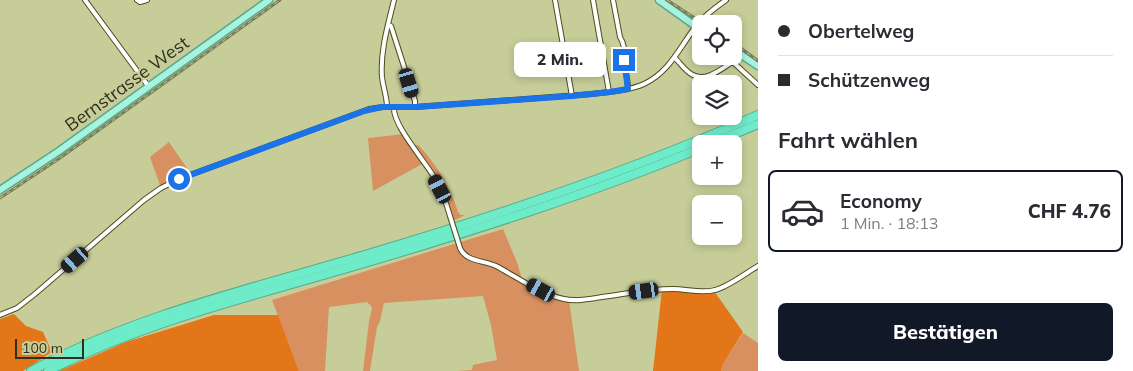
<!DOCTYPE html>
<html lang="de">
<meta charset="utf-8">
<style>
:root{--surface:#fff;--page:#f7f7f7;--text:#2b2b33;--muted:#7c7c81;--line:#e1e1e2;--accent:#111827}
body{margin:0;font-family:Mulish,sans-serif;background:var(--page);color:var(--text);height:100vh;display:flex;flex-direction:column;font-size:19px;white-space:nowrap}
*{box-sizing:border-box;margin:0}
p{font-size:16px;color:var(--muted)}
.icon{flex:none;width:28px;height:28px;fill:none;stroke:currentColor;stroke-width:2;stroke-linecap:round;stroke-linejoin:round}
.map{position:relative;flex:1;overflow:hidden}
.sheet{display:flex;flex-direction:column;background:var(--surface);width:375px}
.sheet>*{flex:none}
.hud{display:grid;align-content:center;height:110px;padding:0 20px;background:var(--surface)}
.buttons{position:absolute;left:692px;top:15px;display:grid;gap:10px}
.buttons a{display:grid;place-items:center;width:50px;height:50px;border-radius:8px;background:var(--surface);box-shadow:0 2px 8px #0003;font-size:25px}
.scale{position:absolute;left:15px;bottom:12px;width:69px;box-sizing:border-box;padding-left:5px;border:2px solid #2e301b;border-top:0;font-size:14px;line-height:18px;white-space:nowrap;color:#2e301b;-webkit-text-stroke:4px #c7cd99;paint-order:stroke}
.end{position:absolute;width:22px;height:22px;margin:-11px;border:6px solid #1a73e8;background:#fff;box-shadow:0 0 0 2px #fff}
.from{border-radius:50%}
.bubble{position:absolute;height:35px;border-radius:8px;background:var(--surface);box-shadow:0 2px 8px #0003;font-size:16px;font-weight:800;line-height:35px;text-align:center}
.car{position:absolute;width:15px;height:30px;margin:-15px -8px;border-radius:6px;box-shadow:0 0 4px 1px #0007;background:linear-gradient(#222 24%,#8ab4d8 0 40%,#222 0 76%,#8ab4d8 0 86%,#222 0)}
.hud b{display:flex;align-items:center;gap:18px;height:48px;font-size:19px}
.hud b+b{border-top:1px solid var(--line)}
.hud i{width:12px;height:12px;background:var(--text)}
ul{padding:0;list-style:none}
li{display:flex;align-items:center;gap:15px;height:82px;margin:0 10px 8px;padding:0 10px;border:2px solid var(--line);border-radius:8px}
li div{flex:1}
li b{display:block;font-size:19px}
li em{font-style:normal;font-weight:800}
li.selected{border-color:var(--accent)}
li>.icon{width:45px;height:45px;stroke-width:1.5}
h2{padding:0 20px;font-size:22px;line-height:60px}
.button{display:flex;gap:10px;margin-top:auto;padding:10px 20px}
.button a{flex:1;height:58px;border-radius:8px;background:var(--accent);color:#fff;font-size:20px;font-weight:800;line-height:58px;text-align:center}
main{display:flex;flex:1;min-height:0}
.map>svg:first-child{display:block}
.green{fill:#d89061}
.forest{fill:#e37619}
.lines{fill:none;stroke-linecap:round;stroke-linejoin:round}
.minor-casing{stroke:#4b4e1e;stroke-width:6}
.primary-casing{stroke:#58aa8c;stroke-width:9}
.motorway-casing{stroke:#58aa8c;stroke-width:10}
.minor{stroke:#fff;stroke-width:4}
.primary{stroke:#a8f3df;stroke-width:6}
.motorway{stroke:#6eebc9;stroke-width:8}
.rail-casing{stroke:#797d59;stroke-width:3}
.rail{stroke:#c7cd99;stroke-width:1;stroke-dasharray:4;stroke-linecap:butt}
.minor-bridge-casing{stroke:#4b4e1e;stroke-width:6;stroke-linecap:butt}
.minor-bridge{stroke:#fff;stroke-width:4}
.route{stroke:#1a73e8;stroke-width:6}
.labels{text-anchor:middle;stroke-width:4.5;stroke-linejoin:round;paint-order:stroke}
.street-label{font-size:18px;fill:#2e301b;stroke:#c7cd99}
</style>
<main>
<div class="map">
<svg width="758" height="371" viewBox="0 0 758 371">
<rect width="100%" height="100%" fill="#c7cd99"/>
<!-- green -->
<g class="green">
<path d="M404,134L412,145H418C435,162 452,189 458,212L461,215H465L455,220L450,216L445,201L424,163L373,191L368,138Z"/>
<polygon points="169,142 191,174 161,188 150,157"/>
<polygon points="503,229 518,265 522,280 541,290 569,300 579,371 457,371 472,370 473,365 497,360 491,325 483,296 384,303 380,321 377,327 370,371 363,371 369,321 372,309 371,306 367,302 329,307 325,371 299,371 272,300"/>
<polygon points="743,333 758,343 758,371 721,371 723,364"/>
</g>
<!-- forest -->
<g class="forest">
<polygon points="662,289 714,291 743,332 723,364 721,371 653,371"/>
<polygon points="14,314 26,326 43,332 52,352 23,371 0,371 0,319"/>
<polygon points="214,315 278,315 299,371 59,371 126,342"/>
</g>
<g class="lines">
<defs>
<g id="minor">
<polyline points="85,0 149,87"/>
<polyline points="137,0 140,2 147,0"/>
<polyline points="555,0 572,96"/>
<polyline points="593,0 609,92"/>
<path d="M613,0L620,37C625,45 624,51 624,60C625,70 628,79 628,89"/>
<polyline points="388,25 391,26 415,101 415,107"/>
<path d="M675,58C681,64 686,72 693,75C706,82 721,69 731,63H734L758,85"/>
<path d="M387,107C387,97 383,87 382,77C380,51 388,25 394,0"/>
<path d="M394,108C393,125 424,160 434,177C441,189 446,202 450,216"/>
<path d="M460,248C466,262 483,260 496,266C517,277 540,294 564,299C576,302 590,299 602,297C625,294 649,289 673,289C687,289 702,294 715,290C728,287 746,273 758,266"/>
<path d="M0,315L17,308L35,294L144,200L161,188L179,179L369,109L383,107H415L592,94C609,92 628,91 644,84C670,72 680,46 697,25C705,15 716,7 726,0"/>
</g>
<g id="primary">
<polyline points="659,0 701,30"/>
<polyline points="734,50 758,66"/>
<polyline points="0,190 59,151 269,0"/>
</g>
<g id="motorway">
<polyline points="711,144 758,124"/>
<path d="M31,371C136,315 254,288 368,254C500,215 631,171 758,115"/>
<path d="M48,371C144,322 249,297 351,267C470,232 587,195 701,148"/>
</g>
</defs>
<!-- minor casing -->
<use href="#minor" class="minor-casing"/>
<!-- primary casing -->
<use href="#primary" class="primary-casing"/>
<!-- motorway casing -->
<use href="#motorway" class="motorway-casing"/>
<!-- minor -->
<use href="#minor" class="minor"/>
<!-- primary -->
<use href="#primary" class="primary"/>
<!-- motorway -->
<use href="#motorway" class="motorway"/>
<defs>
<g id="rail">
<polyline points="667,0 704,24"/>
<polyline points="734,43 758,61"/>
<polyline points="0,198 60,158 280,0"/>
</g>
</defs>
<!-- rail casing -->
<use href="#rail" class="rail-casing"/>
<!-- rail -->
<use href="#rail" class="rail"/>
<defs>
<polyline id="minor-bridge" points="450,216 460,248"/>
</defs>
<!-- minor-bridge casing -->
<use href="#minor-bridge" class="minor-bridge-casing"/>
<!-- minor-bridge -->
<use href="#minor-bridge" class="minor-bridge"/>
</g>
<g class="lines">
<!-- route -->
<polyline class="route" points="179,179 364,111 382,107 416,107 572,96 610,92 628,89 624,60"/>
</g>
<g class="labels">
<!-- street labels -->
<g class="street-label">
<text transform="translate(127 84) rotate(-36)" y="6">Bernstrasse West</text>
</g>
</g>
</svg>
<div class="buttons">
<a><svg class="icon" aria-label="locate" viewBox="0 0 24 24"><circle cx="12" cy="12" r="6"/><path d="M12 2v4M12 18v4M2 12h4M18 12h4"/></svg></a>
<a><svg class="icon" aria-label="layers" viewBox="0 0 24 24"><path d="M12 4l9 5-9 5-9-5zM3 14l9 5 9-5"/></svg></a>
<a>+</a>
<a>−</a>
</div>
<div class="scale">100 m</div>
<i class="end from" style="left:179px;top:179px"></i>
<i class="end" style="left:624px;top:60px"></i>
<div class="bubble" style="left:514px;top:42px;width:92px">2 Min.</div>
<i class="car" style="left:409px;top:83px;rotate:163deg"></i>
<i class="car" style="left:440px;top:189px;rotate:332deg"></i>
<i class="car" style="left:75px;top:260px;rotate:229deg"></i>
<i class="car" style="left:541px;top:290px;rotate:299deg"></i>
<i class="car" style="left:644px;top:291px;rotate:262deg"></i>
</div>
<section class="sheet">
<div class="hud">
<b><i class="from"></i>Obertelweg</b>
<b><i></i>Schützenweg</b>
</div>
<h2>Fahrt wählen</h2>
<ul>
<li class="selected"><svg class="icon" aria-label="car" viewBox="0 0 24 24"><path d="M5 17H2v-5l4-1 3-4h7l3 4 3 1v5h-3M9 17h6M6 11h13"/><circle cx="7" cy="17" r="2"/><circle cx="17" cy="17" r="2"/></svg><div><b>Economy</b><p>1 Min. · 18:13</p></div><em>CHF 4.76</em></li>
</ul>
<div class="button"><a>Bestätigen</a></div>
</section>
</main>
